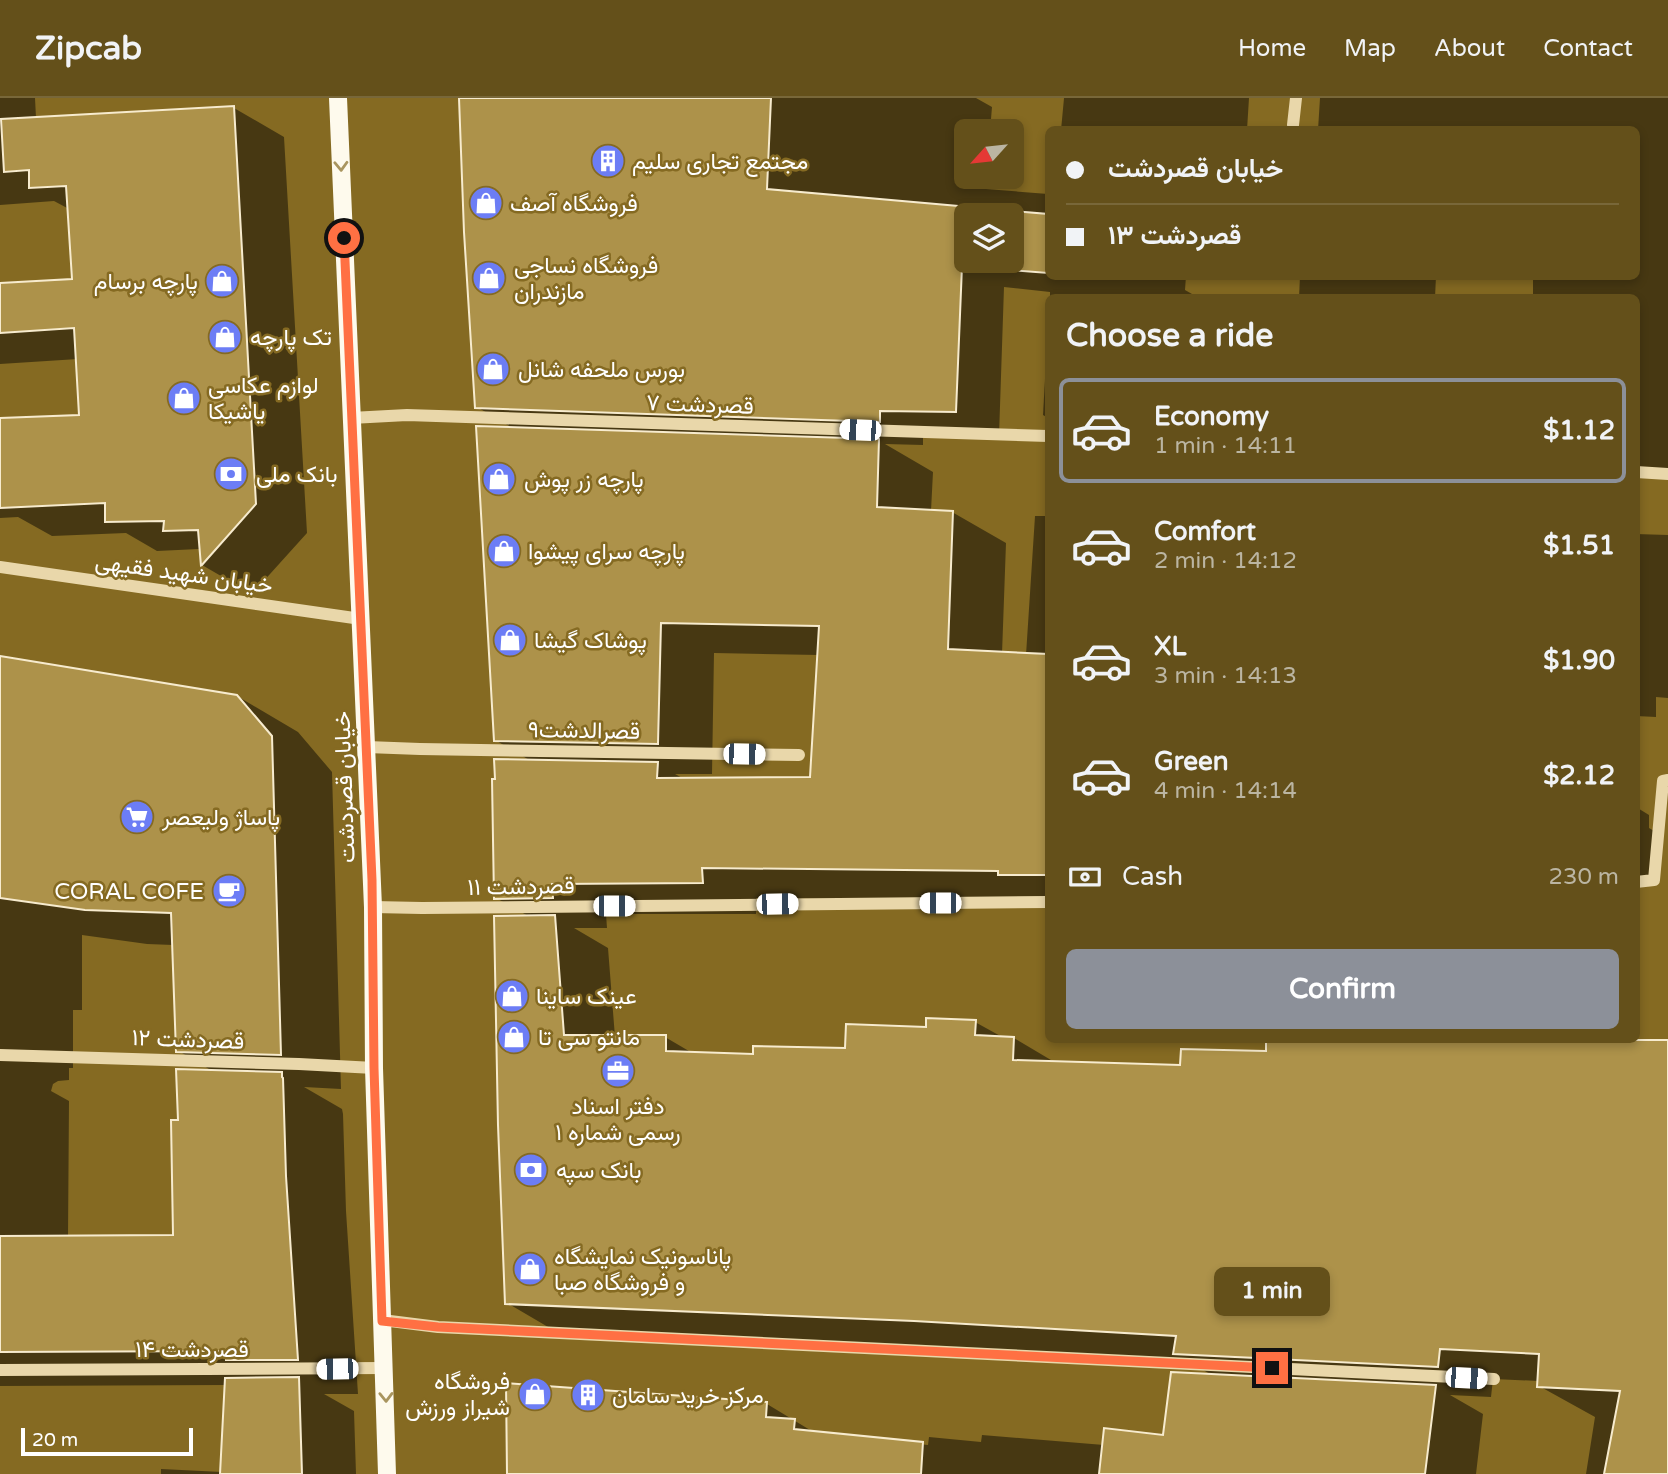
<!DOCTYPE html>
<meta charset="utf-8">
<style>
:root{--surface:#64501a;--page:#6c5a27;--text:#f1f3f6;--muted:#bbb5a2;--line:#786739;--accent:#8c9099}
body{margin:0;font-family:"Varela Round",Vazirmatn,sans-serif;background:var(--page);color:var(--text);height:100vh;display:flex;flex-direction:column;font-size:26px;white-space:nowrap}
*{box-sizing:border-box;margin:0}
p{font-size:23px;color:var(--muted)}
.icon{flex:none;width:38px;height:38px;fill:none;stroke:currentColor;stroke-width:2;stroke-linecap:round;stroke-linejoin:round}
.map{position:relative;flex:1;overflow:hidden}
.side{position:absolute;left:1045px;top:196px;width:595px;height:749px;display:flex;flex-direction:column;background:var(--surface);border-radius:10px;box-shadow:0 4px 10px #0003}
.side>*{flex:none}
.top-card{position:absolute;left:1045px;top:28px;width:595px;height:154px;border-radius:10px;box-shadow:0 4px 10px #0003;display:grid;align-content:center;height:154px;padding:0 21px;background:var(--surface)}
.needle{width:46px;rotate:243deg}
.controls{position:absolute;left:954px;top:21px;display:grid;gap:14px}
.controls a{display:grid;place-items:center;width:70px;height:70px;border-radius:10px;background:var(--surface);box-shadow:0 4px 10px #0003;font-size:35px}
.scale{position:absolute;left:21px;bottom:18px;width:172px;box-sizing:border-box;padding-left:7px;border:4px solid #fff;border-top:0;font-size:19px;line-height:24px;white-space:nowrap;color:#fff;-webkit-text-stroke:5px #856a22;paint-order:stroke}
.end{position:absolute;width:32px;height:32px;margin:-16px;border:9px solid #ff7043;background:#111;box-shadow:0 0 0 4px #111}
.from{border-radius:50%}
.bubble{position:absolute;height:49px;border-radius:10px;background:var(--surface);box-shadow:0 4px 10px #0003;font-size:23px;font-weight:800;line-height:49px;text-align:center}
.car{position:absolute;width:21px;height:42px;margin:-21px -10px;border-radius:9px;box-shadow:0 0 5px 2px #0007;background:linear-gradient(#fff 24%,#345 0 40%,#fff 0 76%,#345 0 86%,#fff 0)}
.top-card b{display:flex;align-items:center;gap:24px;height:66px;font-size:26px}
.top-card b+b{border-top:2px solid var(--line)}
.top-card i{width:18px;height:18px;background:var(--text)}
ul{padding:0;list-style:none}
li{display:flex;align-items:center;gap:21px;height:105px;margin:0 14px 10px;padding:0 7px;border:4px solid transparent;border-radius:10px}
li div{flex:1}
li b{display:block;font-size:26px}
li em{font-style:normal;font-weight:800}
li.selected{border-color:var(--accent)}
li>.icon{width:63px;height:63px;stroke-width:1.5}
h2{padding:0 21px;font-size:32px;line-height:84px}
.pay{display:flex;align-items:center;gap:18px;height:77px;padding:0 21px;font-size:26px}
.pay p{margin-inline-start:auto}
.action{display:flex;gap:14px;margin-top:auto;padding:14px 21px}
.action a{flex:1;height:80px;border-radius:10px;background:var(--accent);color:#fff;font-size:28px;font-weight:800;line-height:80px;text-align:center}
header{display:flex;align-items:center;gap:42px;box-sizing:border-box;height:98px;padding:0 35px;background:var(--surface);border-bottom:2px solid var(--line)}
header strong{font-size:33px}
nav{display:flex;gap:38px;margin-inline-start:auto;font-size:24px}
.map>svg:first-child{display:block}
.shadow{fill:#0007;fill-rule:evenodd}
.building{fill:#ad924a;stroke:#f7ebce;stroke-width:2;fill-rule:evenodd}
.lines{fill:none;stroke-linecap:round;stroke-linejoin:round}
.minor{stroke:#e9d7aa;stroke-width:12}
.major{stroke:#fefaed;stroke-width:18}
.oneway{stroke:#a9955f}
.route{stroke:#ff7043;stroke-width:9}
.labels{text-anchor:middle;stroke-width:5;stroke-linejoin:round;paint-order:stroke}
.poi-label{font-size:23px;fill:#fff;stroke:#856a22;text-anchor:start}
.street-label{font-size:23px;fill:#fff;stroke:#856a22}
</style>
<header>
<strong>Zipcab</strong>
<nav><a>Home</a><a>Map</a><a>About</a><a>Contact</a></nav>
</header>
<div class="map">
<svg width="1668" height="1376" viewBox="0 0 1668 1376">
<rect width="100%" height="100%" fill="#856a22"/>
<!-- shadow -->
<g class="shadow">
<polygon points="0,0 35,0 36,20 234,10 284,39 307,435 252,496 202,467 201,453 199,451 157,453 126,435 52,438 18,419 0,420 0,322 81,319 78,261 0,266 0,187 74,182 69,111 54,103 0,107"/>
<path d="M461,0H976L992,9L990,33H966V79H987L986,91L1048,96V178H1186L1185,192L1199,200H1050V194L1004,189L999,338L923,336V347L885,346L933,374L931,413L952,414L1006,445L1002,556L1026,557L1035,418H1048V804L756,800V816H606L607,830H574L608,850L615,939H665L694,956L755,958L847,952L928,931L975,924L1004,940H1014L1056,965L1182,969L1268,955V942L1430,945V942H1629L1652,955L1668,1024V1376H1586L1595,1319L1539,1288V1283L1493,1281L1491,1299L1450,1297L1483,1316L1476,1376H509L767,1306L815,1335L928,1347L929,1339L981,1344L982,1337L1104,1347L1164,1338L1213,1278L1192,1265L560,1236L507,1205L530,819L496,800L531,663L495,642L514,331L477,309ZM966,117H1012V163H966ZM714,555L819,557L812,681L686,682L675,676H712Z"/>
<polygon points="1064,0 1249,0 1247,32 1061,32"/>
<polygon points="1320,0 1668,0 1668,376 1636,375 1636,200 1533,200 1533,178 1636,178 1636,32 1318,32"/>
<polygon points="1300,178 1436,178 1435,200 1299,200"/>
<polygon points="1048,228 1048,320 1043,317"/>
<polygon points="1636,436 1668,437 1668,600 1656,599 1656,619 1636,618"/>
<path d="M0,560L237,598L298,634L332,674L341,991L304,989L342,1011L343,1016L346,1113L358,1296H324L354,1313L356,1376H161V1371L222,1374L227,1287L0,1288ZM82,837L147,846L173,847L177,952L214,974L180,1023L174,1139H68L69,1003L51,993L53,986L58,983L69,982V970H73V912H82Z"/>
<polygon points="1636,709 1649,717 1649,730 1661,737 1658,786 1636,785"/>
</g>
<!-- building -->
<g class="building">
<path d="M459,0H771L767,91L1048,116V175L962,168L956,314L880,313V324L475,310L464,134ZM966,117H1012V163H966Z"/>
<polygon points="234,8 256,406 201,468 198,432 163,433 164,423 105,424 105,405 0,410 0,320 79,317 74,230 0,235 0,185 72,181 66,88 29,90 29,72 4,74 1,21"/>
<polygon points="476,328 879,341 877,409 953,413 948,551 1048,556 1048,777 998,777 998,773 702,770 703,785 552,786 553,800 494,801 492,681 495,681 494,661 658,664 657,680 810,679 819,528 661,525 658,646 494,643"/>
<polygon points="0,558 237,597 272,638 281,957 176,954 171,815 85,812 0,800"/>
<polygon points="555,817 564,937 666,937 666,953 753,956 753,948 845,950 846,926 926,929 926,920 976,922 975,937 1014,939 1013,962 1180,967 1181,951 1266,953 1266,942 1668,942 1668,1376 1604,1376 1620,1293 1537,1289 1539,1256 1440,1251 1438,1269 1173,1256 1176,1238 914,1223 505,1206 498,1027 494,818"/>
<polygon points="176,971 282,974 282,979 283,980 286,1078 298,1262 226,1262 226,1253 0,1254 0,1138 173,1137 171,1022 178,1022"/>
<polygon points="1171,1274 1436,1287 1425,1376 1099,1376 1104,1330 1163,1337"/>
<polygon points="299,1279 302,1376 220,1376 225,1280"/>
<polygon points="506,1285 767,1304 766,1319 795,1321 794,1331 923,1344 921,1376 507,1376"/>
</g>
<g class="lines">
<!-- minor -->
<g class="minor">
<polyline points="1293,27 1296,0"/>
<polyline points="351,320 407,317 1048,338"/>
<polyline points="1636,374 1668,376"/>
<polyline points="0,469 361,521"/>
<polyline points="367,649 420,651 799,657"/>
<polyline points="1636,784 1654,782 1663,683 1668,682"/>
<polyline points="373,809 422,810 1048,804"/>
<polyline points="0,957 299,966 374,970"/>
<polyline points="382,1222 438,1229 1494,1281"/>
<polyline points="0,1272 385,1270"/>
</g>
<!-- major -->
<polyline class="major" points="338,0 373,809 374,970 387,1376"/>
</g>
<!-- one-way arrows -->
<defs><path id="oneway-chevron" d="M-2-3.5L2.5 0L-2 3.5" fill="none" stroke-width="1.6" stroke-linecap="round" stroke-linejoin="round" transform="scale(1.75)"/></defs>
<g class="oneway">
<use href="#oneway-chevron" transform="translate(341 68) rotate(88)"/>
<use href="#oneway-chevron" transform="translate(386 1299) rotate(89)"/>
</g>
<g class="lines">
<!-- route -->
<polyline class="route" points="344,140 372,782 374,970 382,1223 438,1229 1272,1270"/>
</g>
<!-- icons -->
<defs>
<symbol id="building-disc" viewBox="-11 -11 22 22"><circle r="9.5" fill="#6c7df5" stroke="#856a22"/><path d="M-4-6H4V6H1V3H-1V6H-4ZM-2.5-4.3h1.7v1.8h-1.7ZM.8-4.3h1.7v1.8H.8ZM-2.5-1h1.7V.8h-1.7ZM.8-1h1.7V.8H.8Z" fill="#fff"/></symbol>
<symbol id="shop-disc" viewBox="-11 -11 22 22"><circle r="9.5" fill="#6c7df5" stroke="#856a22"/><path d="M-5-2.5h2.3a2.7 3.5 0 0 1 5.4 0H5L5.5 6h-11ZM-1.5-2.5h3a1.5 2.3 0 0 0-3 0Z" fill="#fff"/></symbol>
<symbol id="bank-disc" viewBox="-11 -11 22 22"><circle r="9.5" fill="#6c7df5" stroke="#856a22"/><path d="M-6-4H6V4H-6ZM0-2.3a2.3 2.3 0 1 0 0 4.6a2.3 2.3 0 1 0 0-4.6Z" fill="#fff"/></symbol>
<symbol id="supermarket-disc" viewBox="-11 -11 22 22"><circle r="9.5" fill="#6c7df5" stroke="#856a22"/><path d="M-6-5.5h2.5l.6 2H6L4.5 2H-2.5L-4.4-4H-6ZM-1.5 3.2a1.3 1.3 0 1 0 .1 0ZM3 3.2a1.3 1.3 0 1 0 .1 0Z" fill="#fff"/></symbol>
<symbol id="cafe-disc" viewBox="-11 -11 22 22"><circle r="9.5" fill="#6c7df5" stroke="#856a22"/><path d="M-5.5-4.5H6V0H3Q3 3.5 0 3.5H-2.5Q-5.5 3.5-5.5 0ZM3-3.2v2h1.7v-2ZM-6 4.5H4V6H-6Z" fill="#fff"/></symbol>
<symbol id="office-disc" viewBox="-11 -11 22 22"><circle r="9.5" fill="#6c7df5" stroke="#856a22"/><path d="M-6-3h4V-5.5h4V-3h4V5H-6ZM-1-4.5V-3h2v-1.5ZM-6 0V1H6V0Z" fill="#fff"/></symbol>
</defs>
<g fill-rule="evenodd">
<use href="#building-disc" x="589" y="44" width="38" height="38"/>
<use href="#shop-disc" x="467" y="86" width="38" height="38"/>
<use href="#shop-disc" x="470" y="161" width="38" height="38"/>
<use href="#shop-disc" x="203" y="164" width="38" height="38"/>
<use href="#shop-disc" x="206" y="220" width="38" height="38"/>
<use href="#shop-disc" x="474" y="252" width="38" height="38"/>
<use href="#shop-disc" x="165" y="281" width="38" height="38"/>
<use href="#bank-disc" x="212" y="357" width="38" height="38"/>
<use href="#shop-disc" x="480" y="362" width="38" height="38"/>
<use href="#shop-disc" x="485" y="434" width="38" height="38"/>
<use href="#shop-disc" x="491" y="523" width="38" height="38"/>
<use href="#supermarket-disc" x="118" y="700" width="38" height="38"/>
<use href="#cafe-disc" x="210" y="774" width="38" height="38"/>
<use href="#shop-disc" x="493" y="879" width="38" height="38"/>
<use href="#shop-disc" x="495" y="920" width="38" height="38"/>
<use href="#office-disc" x="599" y="954" width="38" height="38"/>
<use href="#bank-disc" x="512" y="1053" width="38" height="38"/>
<use href="#shop-disc" x="511" y="1152" width="38" height="38"/>
<use href="#shop-disc" x="516" y="1277" width="38" height="38"/>
<use href="#building-disc" x="569" y="1278" width="38" height="38"/>
</g>
<g class="labels">
<!-- poi labels -->
<g class="poi-label">
<text x="632" y="71">مجتمع تجاری سلیم</text>
<text x="510" y="113">فروشگاه آصف</text>
<text x="514" y="175">فروشگاه نساجی<tspan x="514" dy="26">مازندران</tspan></text>
<text x="198" y="191" text-anchor="end">پارچه برسام</text>
<text x="250" y="247">تک پارچه</text>
<text x="518" y="279">بورس ملحفه شانل</text>
<text x="208" y="295">لوازم عکاسی<tspan x="208" dy="26">یاشیکا</tspan></text>
<text x="256" y="384">بانک ملی</text>
<text x="524" y="389">پارچه زر پوش</text>
<text x="528" y="461">پارچه سرای پیشوا</text>
<text x="534" y="550">پوشاک گیشا</text>
<text x="162" y="727">پاساژ ولیعصر</text>
<text x="204" y="801" text-anchor="end">CORAL COFE</text>
<text x="536" y="906">عینک ساینا</text>
<text x="538" y="947">مانتو سی تا</text>
<text x="618" y="1016" text-anchor="middle">دفتر اسناد<tspan x="618" dy="26">رسمی شماره ۱</tspan></text>
<text x="556" y="1080">بانک سپه</text>
<text x="554" y="1166">پاناسونیک نمایشگاه<tspan x="554" dy="26">و فروشگاه صبا</tspan></text>
<text x="510" y="1291" text-anchor="end">فروشگاه<tspan x="510" dy="26">شیراز ورزش</tspan></text>
<text x="612" y="1305">مرکز خرید سامان</text>
</g>
<!-- street labels -->
<g class="street-label">
<text transform="translate(700 306) rotate(2)" y="8">قصردشت ۷</text>
<text transform="translate(184 475) rotate(8)" y="8">خیابان شهید فقیهی</text>
<text transform="translate(584 632) rotate(1)" y="8">قصرالدشت۹</text>
<text transform="translate(344 689) rotate(-92)" y="8">خیابان قصردشت</text>
<text transform="translate(521 788) rotate(-1)" y="8">قصردشت ۱۱</text>
<text transform="translate(188 941) rotate(2)" y="8">قصردشت ۱۲</text>
<text x="192" y="1259">قصردشت ۱۴</text>
</g>
</g>
</svg>
<div class="controls">
<a><svg class="needle" viewBox="-14 -14 28 28"><path d="M0-13l5 13h-10z" fill="#e53935"/><path d="M0 13l5-13h-10z" fill="#bbb5a2"/></svg></a>
<a><svg class="icon" aria-label="layers" viewBox="0 0 24 24"><path d="M12 4l9 5-9 5-9-5zM3 14l9 5 9-5"/></svg></a>
</div>
<div class="scale">20 m</div>
<i class="end from" style="left:344px;top:140px"></i>
<i class="end" style="left:1272px;top:1270px"></i>
<div class="bubble" style="left:1214px;top:1169px;width:116px">1 min</div>
<i class="car" style="left:860px;top:332px;rotate:272deg"></i>
<i class="car" style="left:744px;top:656px;rotate:91deg"></i>
<i class="car" style="left:940px;top:805px;rotate:270deg"></i>
<i class="car" style="left:777px;top:806px;rotate:89deg"></i>
<i class="car" style="left:614px;top:808px;rotate:90deg"></i>
<i class="car" style="left:337px;top:1271px;rotate:269deg"></i>
<i class="car" style="left:1466px;top:1280px;rotate:93deg"></i>
<div class="top-card">
<b><i class="from"></i>خیابان قصردشت</b>
<b><i></i>قصردشت ۱۳</b>
</div>
<section class="side">
<h2>Choose a ride</h2>
<ul>
<li class="selected"><svg class="icon" aria-label="car" viewBox="0 0 24 24"><path d="M5 17H2v-5l4-1 3-4h7l3 4 3 1v5h-3M9 17h6M6 11h13"/><circle cx="7" cy="17" r="2"/><circle cx="17" cy="17" r="2"/></svg><div><b>Economy</b><p>1 min · 14:11</p></div><em>$1.12</em></li>
<li><svg class="icon" aria-label="car" viewBox="0 0 24 24"><path d="M5 17H2v-5l4-1 3-4h7l3 4 3 1v5h-3M9 17h6M6 11h13"/><circle cx="7" cy="17" r="2"/><circle cx="17" cy="17" r="2"/></svg><div><b>Comfort</b><p>2 min · 14:12</p></div><em>$1.51</em></li>
<li><svg class="icon" aria-label="car" viewBox="0 0 24 24"><path d="M5 17H2v-5l4-1 3-4h7l3 4 3 1v5h-3M9 17h6M6 11h13"/><circle cx="7" cy="17" r="2"/><circle cx="17" cy="17" r="2"/></svg><div><b>XL</b><p>3 min · 14:13</p></div><em>$1.90</em></li>
<li><svg class="icon" aria-label="car" viewBox="0 0 24 24"><path d="M5 17H2v-5l4-1 3-4h7l3 4 3 1v5h-3M9 17h6M6 11h13"/><circle cx="7" cy="17" r="2"/><circle cx="17" cy="17" r="2"/></svg><div><b>Green</b><p>4 min · 14:14</p></div><em>$2.12</em></li>
</ul>
<div class="pay"><svg class="icon" aria-label="cash" viewBox="0 0 24 24"><path d="M3 7h18v10H3z"/><circle cx="12" cy="12" r="2"/></svg>Cash<p>230 m</p></div>
<div class="action"><a>Confirm</a></div>
</section>
</div>
